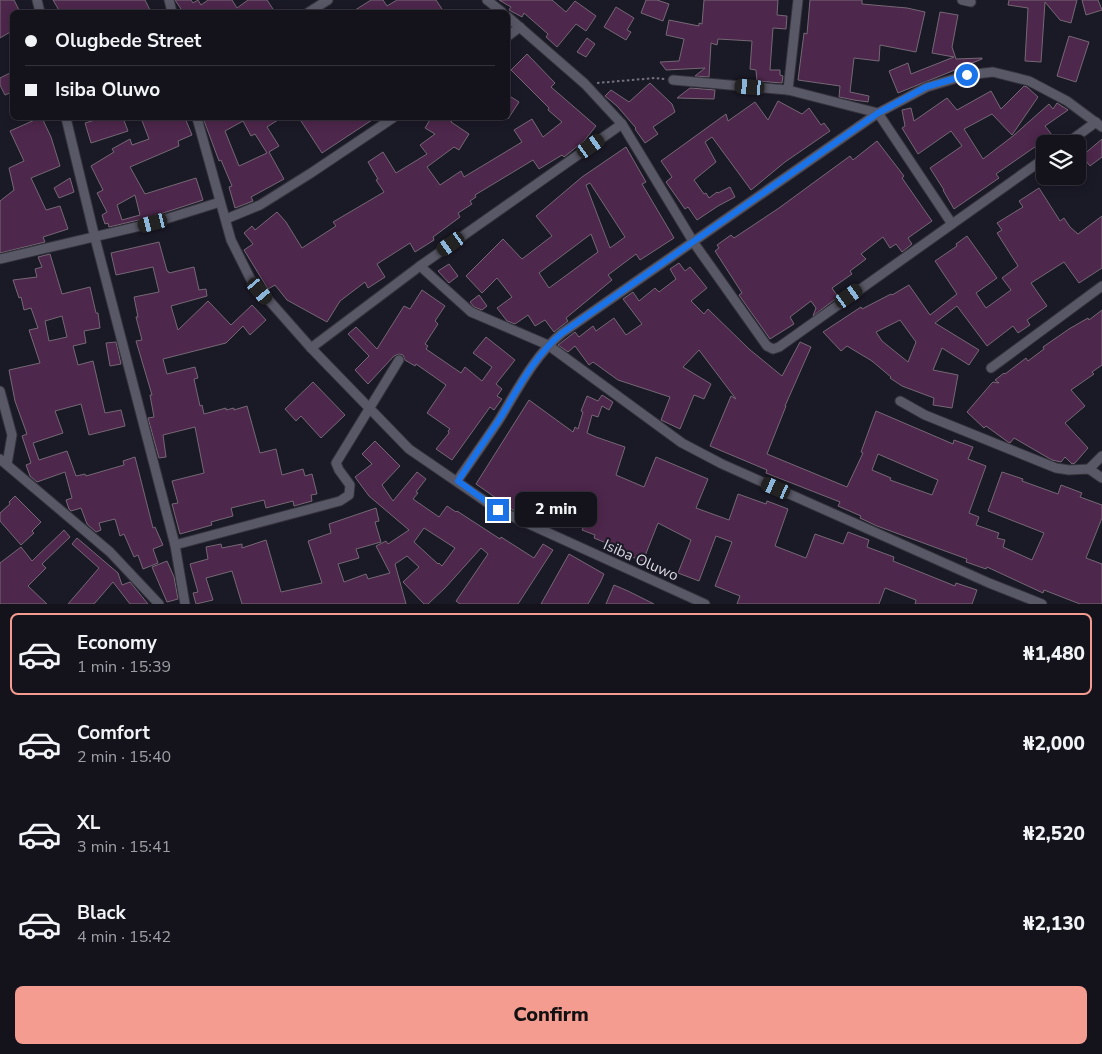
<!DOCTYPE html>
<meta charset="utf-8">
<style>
:root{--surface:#14131c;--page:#1d1c25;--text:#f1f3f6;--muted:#9d9ea3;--line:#33323b;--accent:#f59c90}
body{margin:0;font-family:"Nunito Sans",sans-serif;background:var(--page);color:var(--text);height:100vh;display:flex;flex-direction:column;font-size:19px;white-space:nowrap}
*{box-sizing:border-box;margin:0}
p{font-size:16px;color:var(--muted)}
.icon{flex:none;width:28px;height:28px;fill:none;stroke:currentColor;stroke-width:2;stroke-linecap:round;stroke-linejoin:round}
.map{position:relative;height:604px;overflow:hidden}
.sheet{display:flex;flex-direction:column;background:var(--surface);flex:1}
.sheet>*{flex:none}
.hud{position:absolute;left:10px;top:10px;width:500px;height:110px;border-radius:8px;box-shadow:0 2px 12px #0003,0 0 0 1px var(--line);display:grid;align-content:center;height:110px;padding:0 15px;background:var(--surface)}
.tools{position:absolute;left:1036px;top:135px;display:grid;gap:10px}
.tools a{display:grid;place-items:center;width:50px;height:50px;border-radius:8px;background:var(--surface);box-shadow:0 2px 12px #0003,0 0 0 1px var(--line);font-size:25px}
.end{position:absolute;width:22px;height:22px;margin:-11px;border:6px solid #1a73e8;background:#fff;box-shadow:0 0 0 2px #fff}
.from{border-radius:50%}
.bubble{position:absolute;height:35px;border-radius:8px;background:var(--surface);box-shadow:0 2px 12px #0003,0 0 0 1px var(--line);font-size:16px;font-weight:800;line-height:35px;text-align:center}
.car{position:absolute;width:15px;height:30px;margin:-15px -8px;border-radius:6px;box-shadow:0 0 4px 1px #0007;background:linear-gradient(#222 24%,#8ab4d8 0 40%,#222 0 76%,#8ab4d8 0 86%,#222 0)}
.hud b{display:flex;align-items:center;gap:18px;height:48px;font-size:19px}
.hud b+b{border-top:1px solid var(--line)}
.hud i{width:12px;height:12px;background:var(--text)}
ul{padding:9px 0 0;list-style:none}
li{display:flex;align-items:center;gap:15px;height:82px;margin:0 10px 8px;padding:0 5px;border:2px solid transparent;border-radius:8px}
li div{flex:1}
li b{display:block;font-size:19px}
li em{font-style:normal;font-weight:800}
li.selected{border-color:var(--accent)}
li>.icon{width:45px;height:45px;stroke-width:1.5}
.primary-button{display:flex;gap:10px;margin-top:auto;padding:10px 15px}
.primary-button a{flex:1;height:58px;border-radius:8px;background:var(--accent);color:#111;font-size:20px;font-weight:800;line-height:58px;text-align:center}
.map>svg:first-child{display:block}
.building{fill:#4e274c;stroke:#756874;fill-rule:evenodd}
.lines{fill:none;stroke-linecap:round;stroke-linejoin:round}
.street-casing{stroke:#35343d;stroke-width:11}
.path{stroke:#73727d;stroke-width:2;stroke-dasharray:2.5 2.5;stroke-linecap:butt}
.street{stroke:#595867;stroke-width:9}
.route{stroke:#1a73e8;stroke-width:6}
.labels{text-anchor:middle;stroke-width:4;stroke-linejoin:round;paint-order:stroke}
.street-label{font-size:15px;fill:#dad9e2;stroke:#1a1926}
</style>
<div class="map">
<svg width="1102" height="604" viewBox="0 0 1102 604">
<rect width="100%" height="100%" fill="#1a1926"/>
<!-- building -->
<g class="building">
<polygon points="0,0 14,0 20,12 12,12 12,31 0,38"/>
<polygon points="53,0 145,0 151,12 60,12"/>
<polygon points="175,0 191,0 193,3 198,0 201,5 208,0 232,0 237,8 248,0 267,0 275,12 183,12"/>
<polygon points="371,0 383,0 387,6 397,0 436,0 444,12 352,12"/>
<polygon points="499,0 552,0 566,12 575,1 596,16 586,31 576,24 557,47 546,37 548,34 524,13 522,17 509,10 511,7"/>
<polygon points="646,0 657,0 669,4 663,21 641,13"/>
<polygon points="704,0 778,0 777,15 787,16 786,29 773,28 770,70 780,70 780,75 783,76 782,83 757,81 756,70 750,69 752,41 718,39 717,45 711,43 709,77 695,76 705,68 666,70 660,62 679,61 684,39 666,35 669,20 699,26 699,23 702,24"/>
<polygon points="810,0 862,0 862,4 907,8 925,12 916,52 880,45 879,61 854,58 850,92 869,96 868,102 854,100 839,97 840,86 798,80 804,33 807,34"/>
<polygon points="1009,0 1077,0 1071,23 1060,20 1045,2 1041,62 1025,61 1028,8 1008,5"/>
<polygon points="1082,0 1098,0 1102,10 1086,15"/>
<polygon points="616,7 634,18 627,30 631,32 626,40 604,27"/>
<polygon points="940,12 958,15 952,47 956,59 982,58 982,59 898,93 889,71 908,63 911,74 954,57 932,53"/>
<polygon points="1069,36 1089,42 1076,82 1057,76"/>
<polygon points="587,38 595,44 586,57 577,52"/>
<polygon points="527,54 555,83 551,87 596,126 584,141 564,157 562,155 539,169 533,160 475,195 476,197 470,201 472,204 458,213 460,217 433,237 434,240 415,252 410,243 377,264 385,277 368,288 365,282 340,301 327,322 287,300 275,285 268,289 244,250 253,244 244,233 252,226 255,230 277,212 286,222 302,248 336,226 333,222 384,192 376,180 378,179 368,162 383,152 396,173 427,154 420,145 435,134 425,128 431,118 453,118 451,122 469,134 459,150 454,147 427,167 440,185 461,171 464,177 522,142 514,130 532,119 543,137 562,122 548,110 549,108 511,70"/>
<polygon points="12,72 12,92 5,95 0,85 0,78"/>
<polygon points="650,83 672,104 675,112 653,127 658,134 645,143 635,129 636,128 617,106 605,96 611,90 629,102"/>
<polygon points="1024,86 1027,87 1038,97 1012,135 992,114 964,129 983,159 1013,136 1049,104 1053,109 1057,103 1068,110 1045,126 1052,135 996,174 999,178 954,209 943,190 944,190 930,168 962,146 951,131 918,154 902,128 905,126 902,110 911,108 914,121 947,98 957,110 991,91 1001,109"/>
<polygon points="690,88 715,90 714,99 677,98"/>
<polygon points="508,95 519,102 508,119"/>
<polygon points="778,101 802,114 809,108 821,125 824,123 830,131 785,162 751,190 712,137 705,142 716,162 694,180 704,194 706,193 709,198 717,192 718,193 730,187 735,197 718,206 697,220 688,207 685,209 666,182 672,177 661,161 726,114 728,121 755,102 768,120"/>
<polygon points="39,118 42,118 51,137 60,166 31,178 46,210 60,206 68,229 43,237 45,242 0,253 0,201 14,190 9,168 24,161 10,131"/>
<polygon points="102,118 123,118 128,131 91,143 85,123"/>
<path d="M141,118H185L192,135L178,141L179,146L130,167L145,194L196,178L203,200L151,217L109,227L108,223L105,224L102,215L107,212L97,193L103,190L91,166L114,152L112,149L130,139L132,145L149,139ZM135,195L140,215L122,220L117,205Z"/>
<path d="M203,118H281L267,127L279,146L269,152L284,179L251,197L253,201L235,208L229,187L232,186L221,160L219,161ZM243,121L251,136L255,134L267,153L239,166L225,131Z"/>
<polygon points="299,118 375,118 322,153"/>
<polygon points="1102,139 1102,157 1090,166 1082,156"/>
<polygon points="877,141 904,176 902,178 932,221 908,238 912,244 902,252 896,244 890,248 883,237 861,254 866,259 850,271 852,274 832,288 838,297 813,316 816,308 811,301 790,317 794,324 770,339 739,295 742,293 715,251 719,248 717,245 731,235 734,238 779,208 850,156 853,160"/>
<path d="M626,147L646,182L642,184L674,238L640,260L636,254L608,275L612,280L566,318L568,321L554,332L545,320L535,326L528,315L515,324L507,321L497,308L512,297L497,278L482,293L466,276L503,239L522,259L552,236L536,216L582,177ZM590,183L625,237L610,248L586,185ZM591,234L598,252L549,288L539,273Z"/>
<polygon points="70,178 74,192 59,198 54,188"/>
<path d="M1039,188L1060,221L1064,218L1070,227L1078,234L1102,216V268L1079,283L1064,262L1031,283L1047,306L1027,320L1030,325L1018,333L1013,326L987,346L957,306L935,323L979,350L969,365L942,348L933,370L958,375L952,408L933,405L934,398L902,386L890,378L891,377L872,361L847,346L841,351L823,332L861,307L862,309L891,294L892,295L909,285L930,315L957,294L935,261L957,246L956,244L967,236L997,278L976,293L986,308L1011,290L1002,278L1018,266L997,233L1002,230L997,223L1023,207L1019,201ZM900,320L916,342L908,362L882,341L876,332Z"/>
<polygon points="159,242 167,271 168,271 169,273 194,267 199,290 206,289 207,296 171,306 178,330 208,301 231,325 252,305 266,320 250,335 243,326 226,343 163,359 167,374 195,367 198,378 194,379 200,406 202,405 204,414 226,408 226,410 234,408 234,410 247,406 260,453 276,449 282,475 303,469 305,476 312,474 317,494 311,495 312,501 294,506 293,501 266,508 264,500 231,508 233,516 211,522 212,525 180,534 172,504 178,503 172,481 204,473 195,427 163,435 166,457 159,458 148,418 154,417 150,395 152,395 136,341 142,340 136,317 138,317 134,297 159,292 153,267 116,275 111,253"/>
<path d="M50,254L62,294L90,287L96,313H98L100,328L84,331L86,343L73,346L78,365L93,361L105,413L121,410L125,426L89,435L81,404L55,411L63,433L33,443L39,460L67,451L76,476L85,474L86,476L124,465L123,461L135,457L153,528L155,527L163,545L153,549L158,563L143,569L138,555L134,557L124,534L120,536L115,519L99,523L101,530L96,532L87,524L81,508L71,511L69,509L66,500L72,498L65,472L37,482L30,476L26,465L31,463L22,436L27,434L15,401L9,370L40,363L29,330L38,328L31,308L24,310L21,297L19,298L13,280L37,277L35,269L42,267L38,257ZM62,316L67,337L49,341L45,321Z"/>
<path d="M679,263L685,271L690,267L707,288L691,301L704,314L708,309L749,349L782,376L800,342L811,347L785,406H786L767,454L847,487L863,453L861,452L876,411L953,444L954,440L973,447L968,459L986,466L969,513L979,517L976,525L999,533L997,538L1005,540L1003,547L1032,560L1044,533L988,511L1002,472L1023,479L1022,481L1058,494L1061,485L1082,493L1080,497L1102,505V518L1086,558L1102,564V604H1080L1044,590L1043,593L987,567L986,569L966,562L967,559L877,526L860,518L861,516L838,506L840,502L766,473L767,470L710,446L731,396L736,399L699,350L683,367L711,384L704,399L694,395L680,429L661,420L670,397L618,380L593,362L589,365L575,346L568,352L558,345L575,332L579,337L593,326L596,331L614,318L626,335L642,324L623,299L633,292L639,301L655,288L659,292L676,279L670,269ZM878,454L938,480L932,495L890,480L891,478L872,470Z"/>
<polygon points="449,264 458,276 449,283 438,271"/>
<polygon points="422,290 445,306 435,321 438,324 425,344 428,346 426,349 461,373 465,367 482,381 492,367 473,353 486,337 515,360 496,384 502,389 497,396 502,399 494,410 490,407 452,460 436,449 449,433 448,431 450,429 427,413 446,385 416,364 415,366 405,360 403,355 399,354 394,356 368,384 355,370 369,356 348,334 356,327 377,349 404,306 410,309"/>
<polygon points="479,295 487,306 482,310 474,307 470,302"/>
<polygon points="1102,310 1102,365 1092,372 1094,374 1071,390 1085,406 1065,423 1088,448 1075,463 1072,464 1065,457 1061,462 1052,460 1014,438 1010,443 1008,442 986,426 984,428 967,412 991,384 993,382 999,383 995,380 1004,373 1005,374 1026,358 1028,361 1044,349 1043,347 1069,329 1088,318 1089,320"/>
<polygon points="116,342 121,364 110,366 106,343"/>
<polygon points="313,382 345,415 321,438 301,416 296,421 285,409"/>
<polygon points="602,395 613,402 609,410 602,406 598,417 592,415 587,433 596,437 625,447 616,475 644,487 656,457 708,479 696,508 729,520 738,494 766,504 767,501 788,509 775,546 806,558 815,534 843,544 848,532 869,540 867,547 894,557 893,561 955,586 956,583 977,590 972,604 915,604 916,600 885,588 879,604 737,604 740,596 715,586 732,542 716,536 699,581 678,573 691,540 658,523 643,561 627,555 628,553 623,550 594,538 595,535 582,530 592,512 582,506 570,525 539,514 535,520 516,512 476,484 529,400 573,432 575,427 578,429 583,412 581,411 587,396 598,401"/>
<path d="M375,441L400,466L382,485L393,501L417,472L426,479L416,492L418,493L413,499L439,517L447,506L456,512L457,511L500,539L501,537L534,558L543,544L553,550L518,604H460L456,601L488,554L481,548L445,588L428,604H424L403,582L419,567L407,556L395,564L406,604H242L232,571L206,578L213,600L196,604L193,593L198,592L190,564L208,559L206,547L221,544L222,548L242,544V548L266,540L281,592L322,583L308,541L331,533L329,524L376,508L379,521L375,522L381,542L356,549L359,558L338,564L344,582L366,574L368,579L390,573L376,546L386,541L388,544L409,530L369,496L355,477L372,464L362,454ZM424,528L455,548L442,566L439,563L438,564L414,542Z"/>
<polygon points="15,496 41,522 32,531 34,533 21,545 0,521 0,513 10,504 9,502"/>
<polygon points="64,530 70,537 42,564 46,568 28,586 47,604 0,604 0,563 21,547 32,561"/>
<polygon points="77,538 118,573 122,585 130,582 148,604 130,604 113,582 94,604 68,604 99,568 72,544"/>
<polygon points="569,554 604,574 600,583 588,604 541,604"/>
<polygon points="167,561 174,577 178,599 167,602 152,567"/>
<polygon points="614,585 628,591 654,604 606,604"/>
</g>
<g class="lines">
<defs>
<g id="street">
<polyline points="37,0 40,12"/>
<polyline points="169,0 172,12"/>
<polyline points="487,0 502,12"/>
<polyline points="962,0 971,2"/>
<polyline points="309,12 328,0"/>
<polyline points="508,17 585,84 622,124 694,243 767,346 773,349 779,347 1045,158"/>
<polyline points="508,36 520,27"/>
<polyline points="673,80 788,90 878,113 952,224"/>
<polyline points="788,90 798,0"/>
<polyline points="66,118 95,238 175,545 185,604"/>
<polyline points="197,118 231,240 251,280 311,348 409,449 498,510 705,604"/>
<polyline points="1066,144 1096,122"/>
<polyline points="226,219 260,205 311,173 393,118"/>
<polyline points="0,259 153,223 220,202"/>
<polyline points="420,266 471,312 548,345 682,443 722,464 989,583 1042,604"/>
<polyline points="311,348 420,266 622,124"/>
<polyline points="991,368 1102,286"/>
<polyline points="0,391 12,435 7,464"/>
<polyline points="900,401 925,415 1056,468 1069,470 1089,469 1102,478"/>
<polyline points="0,459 110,552 159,604"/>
<polyline points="1089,469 1102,456"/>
<path d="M457,481C471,461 485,441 499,420C518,389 534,356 562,333L878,113L927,87L967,75L993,72L1029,81L1067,101L1102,127"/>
<polyline points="175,545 340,501 349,495 350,485 339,470 336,463 399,360"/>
</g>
</defs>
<!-- street casing -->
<use href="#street" class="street-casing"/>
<!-- path -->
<polyline class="path" points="597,83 655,78 665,79"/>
<!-- street -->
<use href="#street" class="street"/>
</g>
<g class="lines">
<!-- route -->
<path class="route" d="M498,510L458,481C471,461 485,440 499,420C518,389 534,356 562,333L878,113L926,87L967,75"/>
</g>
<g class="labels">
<!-- street labels -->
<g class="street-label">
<text transform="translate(641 560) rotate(24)" y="5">Isiba Oluwo</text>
</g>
</g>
</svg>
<div class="tools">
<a><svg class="icon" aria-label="layers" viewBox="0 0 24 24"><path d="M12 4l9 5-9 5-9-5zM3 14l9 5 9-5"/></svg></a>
</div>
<i class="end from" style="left:967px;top:75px"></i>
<i class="end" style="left:498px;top:510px"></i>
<div class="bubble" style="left:515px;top:492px;width:82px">2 min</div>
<i class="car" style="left:750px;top:87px;rotate:275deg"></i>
<i class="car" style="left:591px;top:146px;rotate:55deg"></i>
<i class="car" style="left:153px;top:223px;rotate:256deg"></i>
<i class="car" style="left:451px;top:244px;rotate:235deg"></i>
<i class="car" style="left:260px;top:291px;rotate:140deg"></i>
<i class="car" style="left:849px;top:296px;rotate:55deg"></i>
<i class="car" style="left:776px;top:488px;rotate:294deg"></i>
<div class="hud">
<b><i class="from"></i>Olugbede Street</b>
<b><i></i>Isiba Oluwo</b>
</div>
</div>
<section class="sheet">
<ul>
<li class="selected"><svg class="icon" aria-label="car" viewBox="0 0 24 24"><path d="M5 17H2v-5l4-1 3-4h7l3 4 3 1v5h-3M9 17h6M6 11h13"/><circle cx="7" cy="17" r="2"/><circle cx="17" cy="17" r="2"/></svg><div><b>Economy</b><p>1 min · 15:39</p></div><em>₦1,480</em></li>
<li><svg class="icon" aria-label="car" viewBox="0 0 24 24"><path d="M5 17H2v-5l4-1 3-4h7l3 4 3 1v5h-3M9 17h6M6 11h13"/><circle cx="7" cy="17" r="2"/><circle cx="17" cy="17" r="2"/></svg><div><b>Comfort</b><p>2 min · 15:40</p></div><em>₦2,000</em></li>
<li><svg class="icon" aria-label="car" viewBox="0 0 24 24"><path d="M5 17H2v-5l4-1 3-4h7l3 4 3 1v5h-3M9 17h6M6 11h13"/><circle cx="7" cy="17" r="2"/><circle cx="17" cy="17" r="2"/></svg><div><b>XL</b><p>3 min · 15:41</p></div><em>₦2,520</em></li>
<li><svg class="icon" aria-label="car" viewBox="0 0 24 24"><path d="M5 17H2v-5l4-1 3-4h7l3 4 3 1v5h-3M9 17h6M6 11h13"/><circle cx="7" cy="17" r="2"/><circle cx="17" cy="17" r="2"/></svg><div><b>Black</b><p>4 min · 15:42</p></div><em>₦2,130</em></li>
</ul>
<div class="primary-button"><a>Confirm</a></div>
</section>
